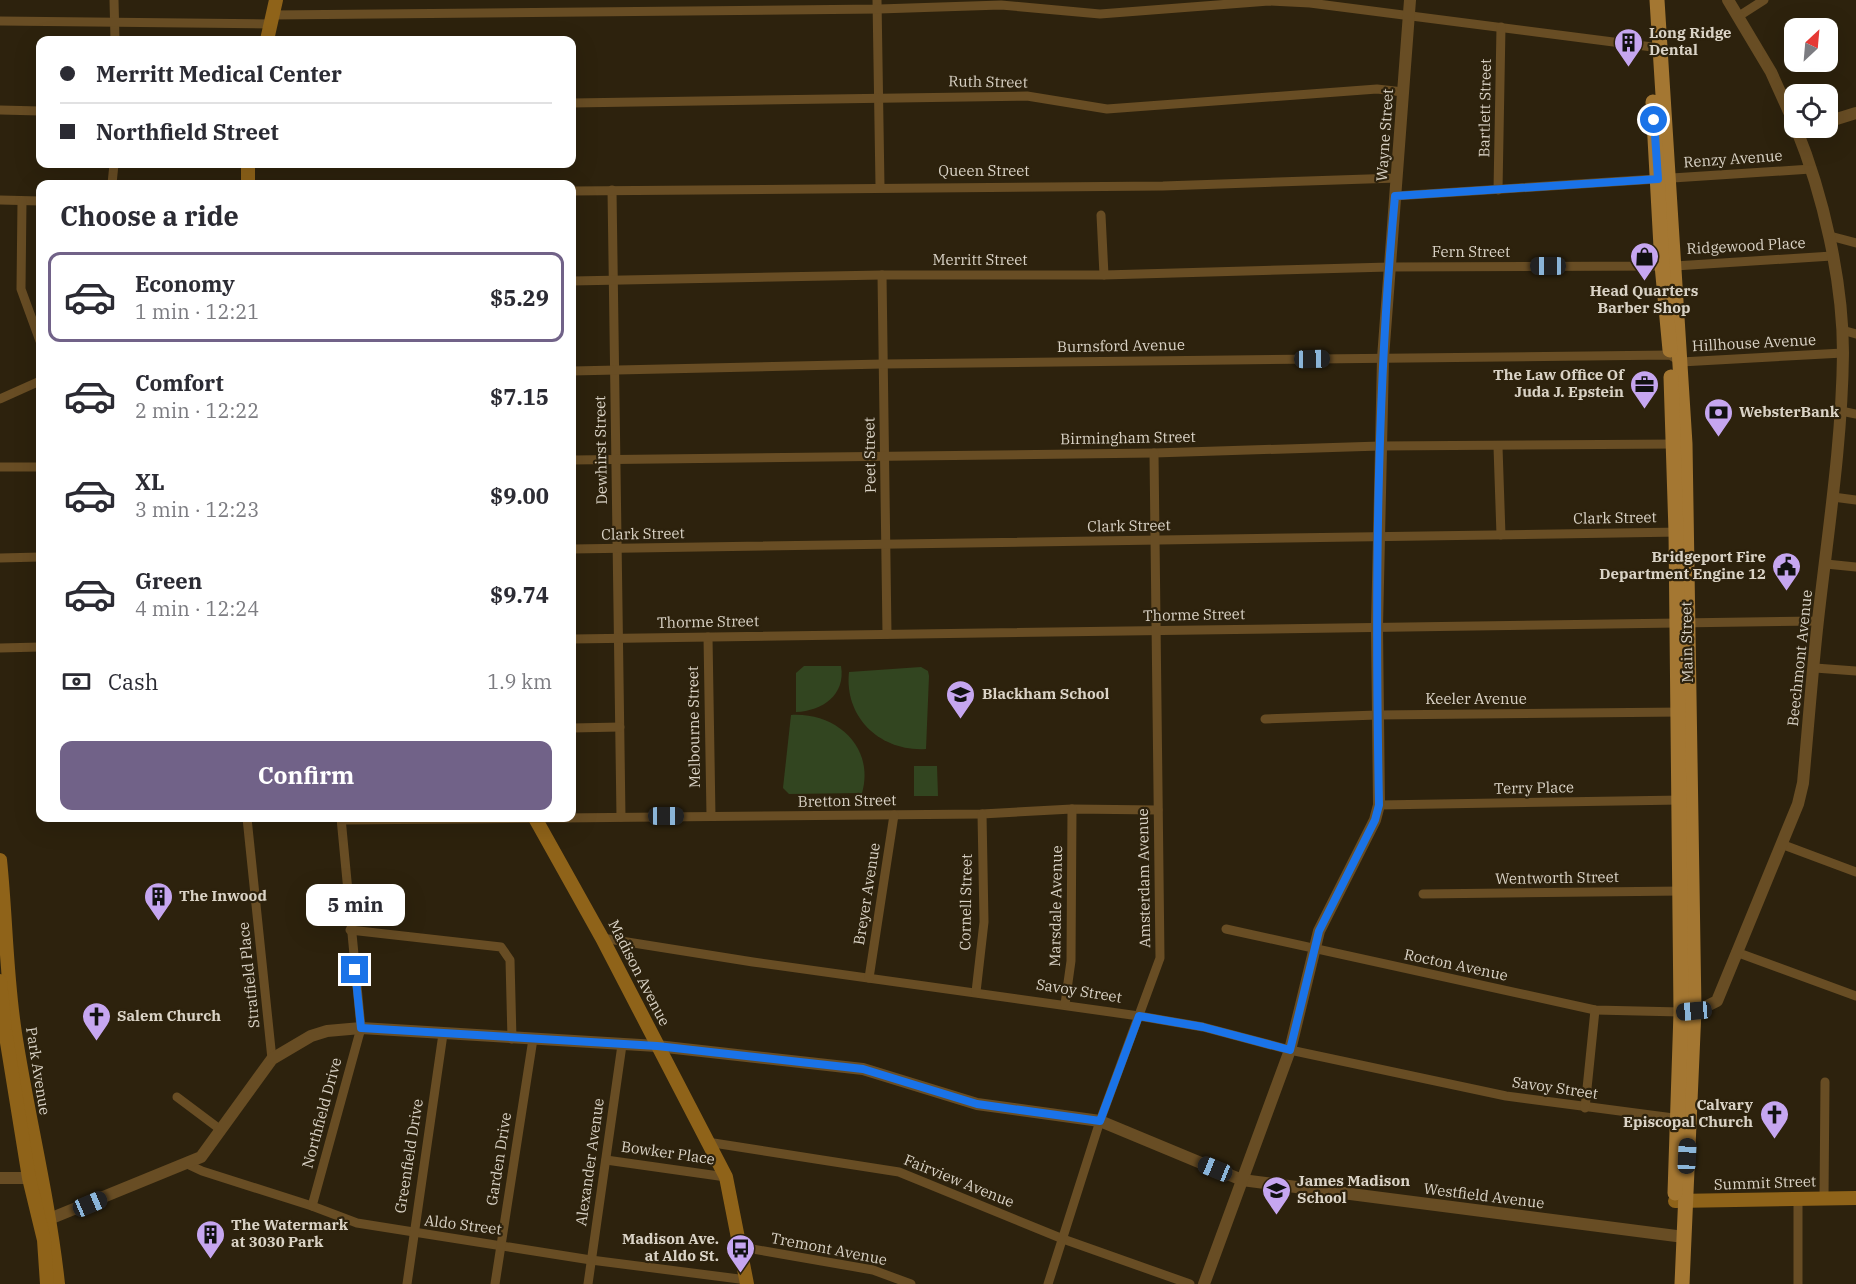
<!DOCTYPE html>
<meta charset="utf-8">
<style>
:root{--surface:#fff;--page:#f7f7f7;--text:#2b2b33;--muted:#7c7c81;--line:#e1e1e2;--accent:#716288}
body{margin:0;font-family:"IBM Plex Serif",serif;background:var(--page);color:var(--text);height:100vh;display:flex;flex-direction:column;font-size:22px;white-space:nowrap}
*{box-sizing:border-box;margin:0}
p{font-size:20px;color:var(--muted)}
.icon{flex:none;width:33px;height:33px;fill:none;stroke:currentColor;stroke-width:2;stroke-linecap:round;stroke-linejoin:round}
.map{position:relative;flex:1;overflow:hidden}
.side{position:absolute;left:36px;top:180px;width:540px;height:642px;display:flex;flex-direction:column;background:var(--surface);border-radius:12px;box-shadow:0 6px 24px #0002}
.side>*{flex:none}
.guide{position:absolute;left:36px;top:36px;width:540px;height:132px;border-radius:12px;box-shadow:0 6px 24px #0002;display:grid;align-content:center;height:132px;padding:0 24px;background:var(--surface)}
.needle{width:39px;rotate:26deg}
.fabs{position:absolute;left:1784px;top:18px;display:grid;gap:12px}
.fabs a{display:grid;place-items:center;width:54px;height:54px;border-radius:12px;background:var(--surface);box-shadow:0 6px 24px #0002;font-size:30px}
.end{position:absolute;width:27px;height:27px;margin:-14px;border:8px solid #1a73e8;background:#fff;box-shadow:0 0 0 3px #fff}
.from{border-radius:50%}
.bubble{position:absolute;height:42px;border-radius:12px;background:var(--surface);box-shadow:0 6px 24px #0002;font-size:20px;font-weight:800;line-height:42px;text-align:center}
.car{position:absolute;width:18px;height:36px;margin:-18px -9px;border-radius:8px;box-shadow:0 0 4px 2px #0007;background:linear-gradient(#222 24%,#8ab4d8 0 40%,#222 0 76%,#8ab4d8 0 86%,#222 0)}
.guide b{display:flex;align-items:center;gap:21px;height:57px;font-size:22px}
.guide b+b{border-top:2px solid var(--line)}
.guide i{width:15px;height:15px;background:var(--text)}
ul{padding:0;list-style:none}
li{display:flex;align-items:center;gap:18px;height:90px;margin:0 12px 9px;padding:0 12px;border:3px solid transparent;border-radius:12px}
li div{flex:1}
li b{display:block;font-size:22px}
li em{font-style:normal;font-weight:800}
li.current{border-color:var(--accent)}
li>.icon{width:54px;height:54px;stroke-width:1.5}
h2{padding:0 24px;font-size:27px;line-height:72px}
.pay{display:flex;align-items:center;gap:15px;height:66px;padding:0 24px;font-size:22px}
.pay p{margin-inline-start:auto}
.cta{display:flex;gap:12px;margin-top:auto;padding:12px 24px}
.cta a{flex:1;height:69px;border-radius:12px;background:var(--accent);color:#fff;font-size:24px;font-weight:800;line-height:69px;text-align:center}
.map>svg:first-child{display:block}
.green{fill:#324520}
.lines{fill:none;stroke-linecap:round;stroke-linejoin:round}
.minor{stroke:#684d24;stroke-width:9}
.tertiary{stroke:#684d24;stroke-width:12}
.secondary{stroke:#8f6319;stroke-width:14}
.primary{stroke:#a47732;stroke-width:15}
.route{stroke:#1a73e8;stroke-width:8}
.labels{text-anchor:middle;stroke-width:4.5;stroke-linejoin:round;paint-order:stroke}
.poi-label{font-size:15px;font-weight:bold;fill:#dad3c6;stroke:#2d220d;text-anchor:start}
.street-label{font-size:15px;fill:#dad3c6;stroke:#2d220d}
</style>
<div class="map">
<svg width="1856" height="1284" viewBox="0 0 1856 1284">
<rect width="100%" height="100%" fill="#2d220d"/>
<!-- green -->
<g class="green">
<path d="M804,666H841C846,695 822,711 796,712V673Z"/>
<path d="M921,667L928,671L929,676L926,749C881,752 844,718 849,672Z"/>
<path d="M791,715C836,712 875,747 862,793L789,794L783,788Z"/>
<polygon points="914,766 937,766 938,796 914,796"/>
</g>
<g class="lines">
<!-- minor -->
<g class="minor">
<polyline points="114,0 115,40"/>
<polyline points="877,0 880,186"/>
<polyline points="272,15 879,9 1001,5 1100,14 1269,1 1310,3 1660,48"/>
<polyline points="1739,16 1764,0"/>
<polyline points="0,21 270,24"/>
<polyline points="572,103 1027,96 1107,109 1377,89 1403,92"/>
<polyline points="0,110 40,111"/>
<polyline points="112,184 114,164"/>
<polyline points="612,190 621,817"/>
<polyline points="1498,190 1501,27"/>
<polyline points="572,191 1163,186 1397,178"/>
<polyline points="1395,196 1811,169"/>
<polyline points="0,200 40,201"/>
<polyline points="22,201 21,289 40,341"/>
<polyline points="1101,215 1104,275"/>
<polyline points="1830,236 1856,243"/>
<polyline points="882,275 887,634"/>
<polyline points="572,281 882,275 1104,275 1389,267 1675,266 1832,256"/>
<polyline points="1842,330 1856,334"/>
<polyline points="572,371 883,364 1670,355 1681,362 1843,353"/>
<polyline points="0,399 40,381"/>
<polyline points="1841,411 1856,414"/>
<polyline points="1498,447 1501,535"/>
<polyline points="572,460 1154,453 1380,446 1677,444"/>
<polyline points="0,467 40,467"/>
<polyline points="1833,497 1856,500"/>
<polyline points="572,549 1681,532"/>
<polyline points="0,558 40,557"/>
<polyline points="1826,564 1856,567"/>
<polyline points="708,637 711,816"/>
<polyline points="572,639 1818,621"/>
<polyline points="0,648 40,647"/>
<polyline points="1815,668 1856,671"/>
<polyline points="1265,719 1377,715 1683,712"/>
<polyline points="572,728 620,727"/>
<polyline points="1379,805 1682,800"/>
<polyline points="247,818 272,1059"/>
<polyline points="341,820 982,814 1072,809 1158,810"/>
<polyline points="1781,844 1856,872"/>
<polyline points="1423,894 1683,891"/>
<polyline points="1226,929 1595,1010 1681,1012"/>
<polyline points="350,930 501,947 510,960 512,1039"/>
<polyline points="602,938 753,962 1139,1016 1203,1027 1290,1050 1506,1096 1681,1119"/>
<polyline points="1736,952 1856,996"/>
<polyline points="869,978 894,815"/>
<polyline points="976,992 984,922 982,814"/>
<polyline points="1065,1004 1071,961 1072,809"/>
<polyline points="177,1097 221,1130"/>
<polyline points="1585,1108 1595,1010"/>
<polyline points="707,1142 899,1172 1063,1239 1190,1284"/>
<polyline points="606,1160 726,1177"/>
<polyline points="185,1163 202,1171 312,1206 357,1223 591,1260 747,1280"/>
<polyline points="1824,1198 1825,1082"/>
<polyline points="1798,1199 1798,1284"/>
<polyline points="312,1206 361,1028 341,818"/>
<polyline points="741,1247 873,1270 911,1284"/>
<polyline points="407,1284 443,1034"/>
<polyline points="495,1284 533,1039"/>
<polyline points="588,1284 622,1045"/>
<polyline points="1048,1284 1100,1121 1160,958 1154,453"/>
</g>
<!-- tertiary -->
<g class="tertiary">
<polyline points="1728,0 1771,72 1794,123"/>
<polyline points="1827,122 1856,113"/>
<path d="M1686,1011L1703,1008L1717,1001L1798,804L1803,783C1808,729 1812,674 1818,620C1828,531 1842,443 1843,353C1843,281 1823,194 1796,128"/>
<polyline points="0,1178 39,1178"/>
<polyline points="42,1222 201,1157 272,1059 311,1036 327,1031 361,1028 657,1046 863,1069 977,1104 1100,1121 1242,1180 1684,1237"/>
<polyline points="1204,1284 1290,1050 1319,931 1375,820 1379,805 1377,627 1383,358 1410,0"/>
</g>
<!-- secondary -->
<g class="secondary">
<polyline points="267,40 276,0"/>
<polyline points="248,184 248,164"/>
<polyline points="535,818 602,938 726,1177 747,1284"/>
<path d="M0,860C6,917 6,976 15,1033C28,1117 49,1200 58,1284"/>
<polyline points="0,981 5,1030 29,1178 44,1240 47,1284"/>
<polyline points="1675,1201 1856,1198"/>
</g>
<!-- primary -->
<g class="primary">
<polyline points="1657,0 1685,444 1694,1010 1682,1284"/>
<polyline points="1653,102 1662,265 1670,350"/>
<polyline points="1671,377 1676,532 1681,1012 1675,1193"/>
</g>
</g>
<g class="lines">
<!-- route -->
<path class="route" d="M355,970L361,1028L657,1046L863,1069L977,1104L1100,1121L1139,1016L1203,1027L1290,1050L1319,931L1375,820L1379,805C1375,602 1376,398 1395,196L1658,179L1654,120"/>
</g>
<!-- icons -->
<defs>
<symbol id="building-pin" viewBox="-11 -11 22 30"><path d="M0 17L-7.5 6A9.5 9.5 0 1 1 7.5 6Z" fill="#c6a6f0" stroke="#2d220d"/><path d="M-4-6H4V6H1V3H-1V6H-4ZM-2.5-4.3h1.7v1.8h-1.7ZM.8-4.3h1.7v1.8H.8ZM-2.5-1h1.7V.8h-1.7ZM.8-1h1.7V.8H.8Z" fill="#111"/></symbol>
<symbol id="shop-pin" viewBox="-11 -11 22 30"><path d="M0 17L-7.5 6A9.5 9.5 0 1 1 7.5 6Z" fill="#c6a6f0" stroke="#2d220d"/><path d="M-5-2.5h2.3a2.7 3.5 0 0 1 5.4 0H5L5.5 6h-11ZM-1.5-2.5h3a1.5 2.3 0 0 0-3 0Z" fill="#111"/></symbol>
<symbol id="office-pin" viewBox="-11 -11 22 30"><path d="M0 17L-7.5 6A9.5 9.5 0 1 1 7.5 6Z" fill="#c6a6f0" stroke="#2d220d"/><path d="M-6-3h4V-5.5h4V-3h4V5H-6ZM-1-4.5V-3h2v-1.5ZM-6 0V1H6V0Z" fill="#111"/></symbol>
<symbol id="bank-pin" viewBox="-11 -11 22 30"><path d="M0 17L-7.5 6A9.5 9.5 0 1 1 7.5 6Z" fill="#c6a6f0" stroke="#2d220d"/><path d="M-6-4H6V4H-6ZM0-2.3a2.3 2.3 0 1 0 0 4.6a2.3 2.3 0 1 0 0-4.6Z" fill="#111"/></symbol>
<symbol id="civic-pin" viewBox="-11 -11 22 30"><path d="M0 17L-7.5 6A9.5 9.5 0 1 1 7.5 6Z" fill="#c6a6f0" stroke="#2d220d"/><path d="M-.6-6.5H3V-4.5H.6V-3L4-1V1h2V6H-6V1h2V-1L-.6-3ZM-1.2 2.5V6h2.4V2.5Z" fill="#111"/></symbol>
<symbol id="school-pin" viewBox="-11 -11 22 30"><path d="M0 17L-7.5 6A9.5 9.5 0 1 1 7.5 6Z" fill="#c6a6f0" stroke="#2d220d"/><path d="M0-5L7-2L0 1L-7-2ZM-4 1L0 2.5L4 1V4Q0 6-4 4Z" fill="#111"/></symbol>
<symbol id="church-pin" viewBox="-11 -11 22 30"><path d="M0 17L-7.5 6A9.5 9.5 0 1 1 7.5 6Z" fill="#c6a6f0" stroke="#2d220d"/><path d="M-1.2-6h2.4v3.5h3.3v2.4h-3.3V6h-2.4V-.1h-3.3v-2.4h3.3Z" fill="#111"/></symbol>
<symbol id="bus-pin" viewBox="-11 -11 22 30"><path d="M0 17L-7.5 6A9.5 9.5 0 1 1 7.5 6Z" fill="#c6a6f0" stroke="#2d220d"/><path d="M-5-6H5V4H4V6H2V4H-2V6H-4V4H-5ZM-3.5-4V0h7V-4ZM-3.5 1.2v1.5H-2V1.2ZM2 1.2v1.5H3.5V1.2Z" fill="#111"/></symbol>
</defs>
<g fill-rule="evenodd">
<use href="#building-pin" x="1612" y="26" width="33" height="45"/>
<use href="#shop-pin" x="1628" y="240" width="33" height="45"/>
<use href="#office-pin" x="1628" y="368" width="33" height="45"/>
<use href="#bank-pin" x="1702" y="396" width="33" height="45"/>
<use href="#civic-pin" x="1770" y="550" width="33" height="45"/>
<use href="#school-pin" x="944" y="678" width="33" height="45"/>
<use href="#building-pin" x="142" y="880" width="33" height="45"/>
<use href="#church-pin" x="80" y="1000" width="33" height="45"/>
<use href="#church-pin" x="1758" y="1098" width="33" height="45"/>
<use href="#school-pin" x="1260" y="1174" width="33" height="45"/>
<use href="#building-pin" x="194" y="1218" width="33" height="45"/>
<use href="#bus-pin" x="724" y="1232" width="33" height="45"/>
</g>
<g class="labels">
<!-- poi labels -->
<g class="poi-label">
<text x="1649" y="38">Long Ridge<tspan x="1649" dy="17">Dental</tspan></text>
<text x="1644" y="296" text-anchor="middle">Head Quarters<tspan x="1644" dy="17">Barber Shop</tspan></text>
<text x="1624" y="380" text-anchor="end">The Law Office Of<tspan x="1624" dy="17">Juda J. Epstein</tspan></text>
<text x="1739" y="417">WebsterBank</text>
<text x="1766" y="562" text-anchor="end">Bridgeport Fire<tspan x="1766" dy="17">Department Engine 12</tspan></text>
<text x="982" y="699">Blackham School</text>
<text x="179" y="901">The Inwood</text>
<text x="117" y="1021">Salem Church</text>
<text x="1753" y="1110" text-anchor="end">Calvary<tspan x="1753" dy="17">Episcopal Church</tspan></text>
<text x="1297" y="1186">James Madison<tspan x="1297" dy="17">School</tspan></text>
<text x="231" y="1230">The Watermark<tspan x="231" dy="17">at 3030 Park</tspan></text>
<text x="719" y="1244" text-anchor="end">Madison Ave.<tspan x="719" dy="17">at Aldo St.</tspan></text>
</g>
<!-- street labels -->
<g class="street-label">
<text transform="translate(988 82) rotate(1)" y="5">Ruth Street</text>
<text transform="translate(1485 108) rotate(-89)" y="5">Bartlett Street</text>
<text transform="translate(1385 135) rotate(-86)" y="5">Wayne Street</text>
<text transform="translate(1733 159) rotate(-4)" y="5">Renzy Avenue</text>
<text x="984" y="176">Queen Street</text>
<text transform="translate(1746 246) rotate(-3)" y="5">Ridgewood Place</text>
<text x="1471" y="257">Fern Street</text>
<text x="980" y="265">Merritt Street</text>
<text transform="translate(1754 343) rotate(-3)" y="5">Hillhouse Avenue</text>
<text transform="translate(1121 346) rotate(-1)" y="5">Burnsford Avenue</text>
<text transform="translate(1128 438) rotate(-1)" y="5">Birmingham Street</text>
<text transform="translate(601 450) rotate(-91)" y="5">Dewhirst Street</text>
<text transform="translate(870 455) rotate(-91)" y="5">Peet Street</text>
<text transform="translate(1615 518) rotate(-1)" y="5">Clark Street</text>
<text transform="translate(1129 526) rotate(-1)" y="5">Clark Street</text>
<text transform="translate(643 534) rotate(-1)" y="5">Clark Street</text>
<text transform="translate(1194 615) rotate(-1)" y="5">Thorme Street</text>
<text transform="translate(708 622) rotate(-1)" y="5">Thorme Street</text>
<text transform="translate(1687 642) rotate(-91)" y="5">Main Street</text>
<text transform="translate(1800 658) rotate(-84)" y="5">Beechmont Avenue</text>
<text x="1476" y="704">Keeler Avenue</text>
<text transform="translate(694 727) rotate(-91)" y="5">Melbourne Street</text>
<text transform="translate(1534 788) rotate(-1)" y="5">Terry Place</text>
<text transform="translate(847 801) rotate(-1)" y="5">Bretton Street</text>
<text transform="translate(1144 878) rotate(-91)" y="5">Amsterdam Avenue</text>
<text transform="translate(1557 878) rotate(-1)" y="5">Wentworth Street</text>
<text transform="translate(867 894) rotate(-81)" y="5">Breyer Avenue</text>
<text transform="translate(966 902) rotate(-89)" y="5">Cornell Street</text>
<text transform="translate(1056 906) rotate(-89)" y="5">Marsdale Avenue</text>
<text transform="translate(1456 965) rotate(12)" y="5">Rocton Avenue</text>
<text transform="translate(639 973) rotate(63)" y="5">Madison Avenue</text>
<text transform="translate(249 975) rotate(-96)" y="5">Stratfield Place</text>
<text transform="translate(1079 991) rotate(9)" y="5">Savoy Street</text>
<text transform="translate(38 1071) rotate(81)" y="5">Park Avenue</text>
<text transform="translate(1555 1088) rotate(8)" y="5">Savoy Street</text>
<text transform="translate(322 1113) rotate(-75)" y="5">Northfield Drive</text>
<text transform="translate(668 1153) rotate(8)" y="5">Bowker Place</text>
<text transform="translate(409 1156) rotate(-81)" y="5">Greenfield Drive</text>
<text transform="translate(499 1159) rotate(-81)" y="5">Garden Drive</text>
<text transform="translate(590 1162) rotate(-82)" y="5">Alexander Avenue</text>
<text transform="translate(959 1181) rotate(22)" y="5">Fairview Avenue</text>
<text transform="translate(1765 1183) rotate(-2)" y="5">Summit Street</text>
<text transform="translate(1484 1196) rotate(7)" y="5">Westfield Avenue</text>
<text transform="translate(463 1225) rotate(7)" y="5">Aldo Street</text>
<text transform="translate(829 1249) rotate(11)" y="5">Tremont Avenue</text>
</g>
</g>
</svg>
<div class="fabs">
<a><svg class="needle" viewBox="-14 -14 28 28"><path d="M0-13l5 13h-10z" fill="#e53935"/><path d="M0 13l5-13h-10z" fill="#7c7c81"/></svg></a>
<a><svg class="icon" aria-label="locate" viewBox="0 0 24 24"><circle cx="12" cy="12" r="6"/><path d="M12 2v4M12 18v4M2 12h4M18 12h4"/></svg></a>
</div>
<i class="end from" style="left:1654px;top:120px"></i>
<i class="end" style="left:355px;top:970px"></i>
<div class="bubble" style="left:306px;top:884px;width:99px">5 min</div>
<i class="car" style="left:1548px;top:266px;rotate:270deg"></i>
<i class="car" style="left:1312px;top:359px;rotate:89deg"></i>
<i class="car" style="left:666px;top:816px;rotate:90deg"></i>
<i class="car" style="left:1694px;top:1011px;rotate:265deg"></i>
<i class="car" style="left:1687px;top:1156px;rotate:3deg"></i>
<i class="car" style="left:1215px;top:1169px;rotate:292deg"></i>
<i class="car" style="left:90px;top:1204px;rotate:67deg"></i>
<div class="guide">
<b><i class="from"></i>Merritt Medical Center</b>
<b><i></i>Northfield Street</b>
</div>
<section class="side">
<h2>Choose a ride</h2>
<ul>
<li class="current"><svg class="icon" aria-label="car" viewBox="0 0 24 24"><path d="M5 17H2v-5l4-1 3-4h7l3 4 3 1v5h-3M9 17h6M6 11h13"/><circle cx="7" cy="17" r="2"/><circle cx="17" cy="17" r="2"/></svg><div><b>Economy</b><p>1 min · 12:21</p></div><em>$5.29</em></li>
<li><svg class="icon" aria-label="car" viewBox="0 0 24 24"><path d="M5 17H2v-5l4-1 3-4h7l3 4 3 1v5h-3M9 17h6M6 11h13"/><circle cx="7" cy="17" r="2"/><circle cx="17" cy="17" r="2"/></svg><div><b>Comfort</b><p>2 min · 12:22</p></div><em>$7.15</em></li>
<li><svg class="icon" aria-label="car" viewBox="0 0 24 24"><path d="M5 17H2v-5l4-1 3-4h7l3 4 3 1v5h-3M9 17h6M6 11h13"/><circle cx="7" cy="17" r="2"/><circle cx="17" cy="17" r="2"/></svg><div><b>XL</b><p>3 min · 12:23</p></div><em>$9.00</em></li>
<li><svg class="icon" aria-label="car" viewBox="0 0 24 24"><path d="M5 17H2v-5l4-1 3-4h7l3 4 3 1v5h-3M9 17h6M6 11h13"/><circle cx="7" cy="17" r="2"/><circle cx="17" cy="17" r="2"/></svg><div><b>Green</b><p>4 min · 12:24</p></div><em>$9.74</em></li>
</ul>
<div class="pay"><svg class="icon" aria-label="cash" viewBox="0 0 24 24"><path d="M3 7h18v10H3z"/><circle cx="12" cy="12" r="2"/></svg>Cash<p>1.9 km</p></div>
<div class="cta"><a>Confirm</a></div>
</section>
</div>
